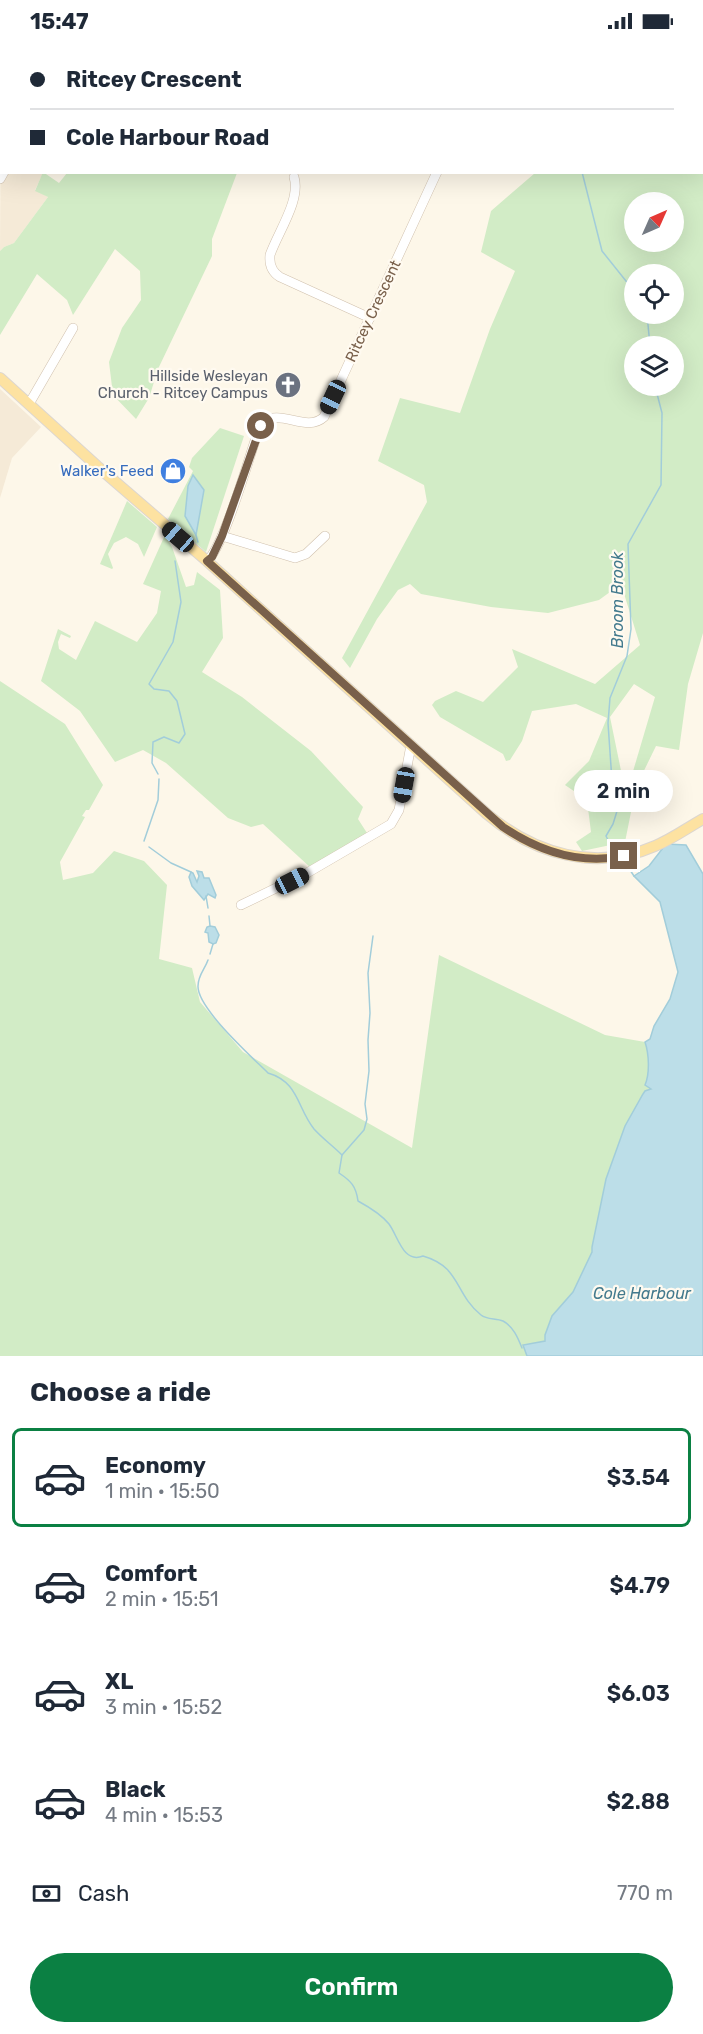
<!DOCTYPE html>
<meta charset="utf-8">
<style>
:root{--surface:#fff;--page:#f6f6f7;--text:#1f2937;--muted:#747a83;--line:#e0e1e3;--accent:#0b8043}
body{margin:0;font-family:Rubik,sans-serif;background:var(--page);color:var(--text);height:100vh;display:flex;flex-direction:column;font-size:22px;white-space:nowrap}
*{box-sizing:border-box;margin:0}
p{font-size:20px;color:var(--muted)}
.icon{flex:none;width:33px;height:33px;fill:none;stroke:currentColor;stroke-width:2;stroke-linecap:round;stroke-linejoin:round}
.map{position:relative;height:1314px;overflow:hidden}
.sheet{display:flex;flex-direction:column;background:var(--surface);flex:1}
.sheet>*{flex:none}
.hud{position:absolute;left:0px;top:0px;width:704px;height:132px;box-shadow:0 6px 24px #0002;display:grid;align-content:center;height:132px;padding:0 30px;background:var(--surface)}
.needle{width:39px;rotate:45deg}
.buttons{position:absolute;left:624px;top:150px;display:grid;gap:12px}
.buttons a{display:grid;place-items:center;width:60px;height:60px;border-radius:50%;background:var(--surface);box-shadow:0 6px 24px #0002;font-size:30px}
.end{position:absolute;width:27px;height:27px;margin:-14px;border:8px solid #79604b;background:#fff;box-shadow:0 0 0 3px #fff}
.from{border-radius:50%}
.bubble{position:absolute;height:42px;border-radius:21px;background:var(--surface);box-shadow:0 6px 24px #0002;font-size:20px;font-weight:600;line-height:42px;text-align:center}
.car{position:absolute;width:18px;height:36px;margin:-18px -9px;border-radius:8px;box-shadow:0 0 4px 2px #0007;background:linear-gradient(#222 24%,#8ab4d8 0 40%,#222 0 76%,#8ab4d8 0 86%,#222 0)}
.hud b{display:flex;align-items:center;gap:21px;height:57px;font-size:22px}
.hud b+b{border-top:2px solid var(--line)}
.hud i{width:15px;height:15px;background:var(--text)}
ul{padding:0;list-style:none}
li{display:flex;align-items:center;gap:18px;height:99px;margin:0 12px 9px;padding:0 18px;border:3px solid transparent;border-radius:9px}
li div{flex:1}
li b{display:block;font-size:22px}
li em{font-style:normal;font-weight:600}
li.current{border-color:var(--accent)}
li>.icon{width:54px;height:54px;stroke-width:1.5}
h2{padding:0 30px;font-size:27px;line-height:72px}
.pay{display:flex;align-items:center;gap:15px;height:66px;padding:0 30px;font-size:22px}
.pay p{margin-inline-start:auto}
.action{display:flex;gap:12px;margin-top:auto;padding:12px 30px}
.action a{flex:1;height:69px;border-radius:36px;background:var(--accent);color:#fff;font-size:24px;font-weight:600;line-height:69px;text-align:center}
.status{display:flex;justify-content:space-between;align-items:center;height:42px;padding:0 30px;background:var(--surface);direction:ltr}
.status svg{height:16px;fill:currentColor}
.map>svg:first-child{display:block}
.residential{fill:#f5ead7}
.green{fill:#d2ecc6;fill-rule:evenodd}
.water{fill:#bcdee8;stroke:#a2cdda;stroke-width:1.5}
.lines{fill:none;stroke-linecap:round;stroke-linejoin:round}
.stream{stroke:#a2cdda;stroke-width:1.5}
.minor-casing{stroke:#d0c0ad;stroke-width:10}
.major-casing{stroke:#dcd6d0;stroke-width:12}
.minor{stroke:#fff;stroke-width:9}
.major{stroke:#fde2a1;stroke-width:10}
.route{stroke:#79604b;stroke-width:8}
.labels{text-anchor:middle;stroke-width:4.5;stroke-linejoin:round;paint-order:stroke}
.street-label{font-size:15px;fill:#79604b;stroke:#fffaf0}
.worship-label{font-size:15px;fill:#5b616d;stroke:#fffaf0;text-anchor:end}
.shop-label{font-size:15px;fill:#366cbe;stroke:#fffaf0;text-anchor:end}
.water-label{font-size:16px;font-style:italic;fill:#437a8d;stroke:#fffaf0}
</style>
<div class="status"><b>15:47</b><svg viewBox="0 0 49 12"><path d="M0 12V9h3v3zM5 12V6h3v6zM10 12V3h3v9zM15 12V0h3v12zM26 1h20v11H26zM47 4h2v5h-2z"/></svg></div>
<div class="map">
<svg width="703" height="1314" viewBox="0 0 703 1314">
<rect width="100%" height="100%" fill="#fdf7e9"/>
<!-- residential -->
<g class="residential">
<polygon points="12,0 139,0 11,2"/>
<polygon points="1,43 2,130 43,131 35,148 48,155 14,201 4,205 0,209"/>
<polygon points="0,347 41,385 12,416 0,456"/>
</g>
<!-- green -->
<g class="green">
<polygon points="139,0 328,0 329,1 139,1"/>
<path d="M516,0H703V591L688,642L679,708L656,704L636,745L625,800L582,809L576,800L591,790L587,758L565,743L589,719L607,676L576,662L532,669L522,699L510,718L506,719L503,712L440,675L432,663L435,659L456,649L483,660L518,625L512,607L595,642L640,603L621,542L599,558L548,571L491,565L421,552L410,542L398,548L377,577L350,626L342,616L427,460L424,443L378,419L400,356L460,371L490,287L515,229L481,210L491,169L535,131L702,130V2ZM634,160H674V200H634ZM634,232H674V272H634ZM634,304H674V344H634ZM634,642L655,655L626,753L610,675Z"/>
<polygon points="43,130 59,141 67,131 237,131 212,197 212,214 158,327 149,356 136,377 113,353 109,320 122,286 141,258 140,229 115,207 73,273 67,258 37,232 0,293 0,209 4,205 14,201 48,155 35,149"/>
<polygon points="220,386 244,394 206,510 168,477 193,429 189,425 192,416"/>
<polygon points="127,459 157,485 144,515 138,502 126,495 114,501 108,512 113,526 112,527 100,522"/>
<polygon points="165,493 172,505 186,545 194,543 197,530 220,548 223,596 202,630 242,655 311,709 363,765 358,777 367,791 311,826 263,782 251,785 228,776 166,721 143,708 115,720 80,669 41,639 58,587 71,594 70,596 61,592 58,600 59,607 76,618 95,579 137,600 157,571 161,549 143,542"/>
<polygon points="0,639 65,682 103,743 89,768 86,768 82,774 85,775 60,820 63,838 93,831 114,809 144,819 167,843 159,917 192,926 200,960 243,1010 412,1106 439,913 605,993 645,1000 650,997 654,984 670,957 678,930 660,860 634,834 649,824 666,802 686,803 703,832 703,1314 0,1314"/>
</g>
<!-- water -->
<g class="water">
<polygon points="193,433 204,448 196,493 185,474 188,444"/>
<path d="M666,802L686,803L703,832V1314H527L523,1303L545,1299V1293L552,1274L573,1250L592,1210V1205L606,1137L625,1084L643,1052L645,1049L651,1047L645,1043C650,1031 649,1012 645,1000L650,997L654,984L670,957L678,930L660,860L634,834L649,824Z"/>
<polygon points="197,829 202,830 204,836 209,836 216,853 215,856 208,852 204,858 192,844 189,835 191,830 193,831 197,840 199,834"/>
<polygon points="210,884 215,885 219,893 216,901 213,902 209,900 208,891 205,890 207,885"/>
</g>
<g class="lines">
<!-- stream -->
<g class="stream">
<polyline points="702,38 703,38"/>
<polyline points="582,130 602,209 634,249"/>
<polyline points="647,272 650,304"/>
<polyline points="196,493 198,500"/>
<polyline points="158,732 152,721 153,700 164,695 179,701 185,692 177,659 169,649 154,647 149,642 173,600 181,560 175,519"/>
<polyline points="144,799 158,758 159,737"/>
<polyline points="149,805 171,821 191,830"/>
<polyline points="614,810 606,794 613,782 622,753 612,739 608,681 610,656 627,614 631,587 628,502 661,443 662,371 655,344"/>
<polyline points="624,819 634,834"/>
<polyline points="206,854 208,866"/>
<polyline points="209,874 210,884"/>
<path d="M373,894L368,931L370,971L368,998L369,1029L365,1062L367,1077L364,1088L342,1113L339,1131C351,1139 356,1144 358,1159C369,1165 381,1172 389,1182C398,1194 403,1222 423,1214C461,1225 454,1251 481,1273C487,1278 496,1276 503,1279C513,1284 518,1296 522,1306"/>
<polyline points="210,912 213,902"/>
<path d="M208,918C205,927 198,933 198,944C197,966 252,1015 268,1031C299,1040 297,1066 314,1087C322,1096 333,1104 342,1113"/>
</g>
<defs>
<g id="minor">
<polyline points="72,2 73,0"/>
<polyline points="493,2 493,0"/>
<path d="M294,135C301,158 278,190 270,213C269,223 272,230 280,235L370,276"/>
<polyline points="0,137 4,130"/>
<polyline points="29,362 73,286"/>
<polyline points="222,494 295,516 306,512 325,494"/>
<path d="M207,519C224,505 249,415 258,390C273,357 303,394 324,375L437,130"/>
<polyline points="241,863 307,831 391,782 399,768 411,703"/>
</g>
<path id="major" d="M0,336L97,424L207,519L487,772C534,812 596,830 655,804C672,797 687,786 703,777"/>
</defs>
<!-- minor casing -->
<use href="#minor" class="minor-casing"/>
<!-- major casing -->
<use href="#major" class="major-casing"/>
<!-- minor -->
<use href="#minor" class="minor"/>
<!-- major -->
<use href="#major" class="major"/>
</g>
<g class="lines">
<!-- route -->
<path class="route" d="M261,384L222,494L212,515L207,519L503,785C540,810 580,823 624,814"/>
</g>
<!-- icons -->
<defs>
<symbol id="church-disc" viewBox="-11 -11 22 22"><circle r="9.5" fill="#6b7280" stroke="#fffaf0"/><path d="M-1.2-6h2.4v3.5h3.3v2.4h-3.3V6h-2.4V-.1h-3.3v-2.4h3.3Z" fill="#fff"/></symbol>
<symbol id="shop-disc" viewBox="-11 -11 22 22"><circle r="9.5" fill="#3f7fe0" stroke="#fffaf0"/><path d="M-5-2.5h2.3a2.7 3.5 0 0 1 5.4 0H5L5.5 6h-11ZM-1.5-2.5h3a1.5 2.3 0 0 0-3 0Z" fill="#fff"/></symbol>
</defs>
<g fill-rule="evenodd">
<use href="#church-disc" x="273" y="328" width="30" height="30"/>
<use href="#shop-disc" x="158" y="414" width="30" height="30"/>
</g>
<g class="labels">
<!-- street labels -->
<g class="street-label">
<text transform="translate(373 269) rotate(-65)" y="5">Ritcey Crescent</text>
</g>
<!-- worship labels -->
<g class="worship-label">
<text x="268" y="339">Hillside Wesleyan<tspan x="268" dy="17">Church - Ritcey Campus</tspan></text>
</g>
<!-- shop labels -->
<g class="shop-label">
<text x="154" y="434">Walker's Feed</text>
</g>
<!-- water labels -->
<g class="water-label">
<text transform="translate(617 558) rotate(-90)" y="6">Broom Brook</text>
<text x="642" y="1257">Cole Harbour</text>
</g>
</g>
</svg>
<div class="buttons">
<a><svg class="needle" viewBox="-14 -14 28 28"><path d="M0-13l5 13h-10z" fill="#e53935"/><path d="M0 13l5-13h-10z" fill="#747a83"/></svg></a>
<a><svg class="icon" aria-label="locate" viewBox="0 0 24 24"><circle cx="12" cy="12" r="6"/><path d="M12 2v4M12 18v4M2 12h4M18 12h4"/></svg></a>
<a><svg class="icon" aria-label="layers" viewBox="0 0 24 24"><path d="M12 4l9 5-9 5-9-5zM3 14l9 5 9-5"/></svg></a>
</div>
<i class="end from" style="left:261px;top:384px"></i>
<i class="end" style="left:624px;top:814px"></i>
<div class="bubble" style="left:574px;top:728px;width:99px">2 min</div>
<i class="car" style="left:333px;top:355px;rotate:205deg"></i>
<i class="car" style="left:178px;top:495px;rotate:311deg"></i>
<i class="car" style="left:404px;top:743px;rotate:190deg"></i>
<i class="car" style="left:292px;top:839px;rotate:63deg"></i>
<div class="hud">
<b><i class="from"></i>Ritcey Crescent</b>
<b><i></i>Cole Harbour Road</b>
</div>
</div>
<section class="sheet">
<h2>Choose a ride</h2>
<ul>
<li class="current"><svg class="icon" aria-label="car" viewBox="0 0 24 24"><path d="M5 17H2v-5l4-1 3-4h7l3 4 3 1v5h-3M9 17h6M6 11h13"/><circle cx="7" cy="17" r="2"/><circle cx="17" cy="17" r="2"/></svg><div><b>Economy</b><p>1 min · 15:50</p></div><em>$3.54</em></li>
<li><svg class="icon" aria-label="car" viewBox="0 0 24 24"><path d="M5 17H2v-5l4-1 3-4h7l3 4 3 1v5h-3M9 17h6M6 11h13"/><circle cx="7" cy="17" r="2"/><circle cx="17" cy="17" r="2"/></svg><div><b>Comfort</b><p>2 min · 15:51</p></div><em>$4.79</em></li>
<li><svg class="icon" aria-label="car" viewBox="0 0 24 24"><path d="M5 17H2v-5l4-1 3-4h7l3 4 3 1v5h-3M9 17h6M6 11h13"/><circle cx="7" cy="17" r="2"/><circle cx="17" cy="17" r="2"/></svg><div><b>XL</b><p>3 min · 15:52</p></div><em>$6.03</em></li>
<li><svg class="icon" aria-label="car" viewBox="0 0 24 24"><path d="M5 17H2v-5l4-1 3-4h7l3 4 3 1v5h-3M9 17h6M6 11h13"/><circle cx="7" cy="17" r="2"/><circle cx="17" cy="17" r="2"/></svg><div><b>Black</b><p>4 min · 15:53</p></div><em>$2.88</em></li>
</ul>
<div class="pay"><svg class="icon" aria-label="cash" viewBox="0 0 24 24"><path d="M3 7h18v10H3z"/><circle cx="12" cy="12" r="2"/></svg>Cash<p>770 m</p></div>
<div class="action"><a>Confirm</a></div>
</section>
